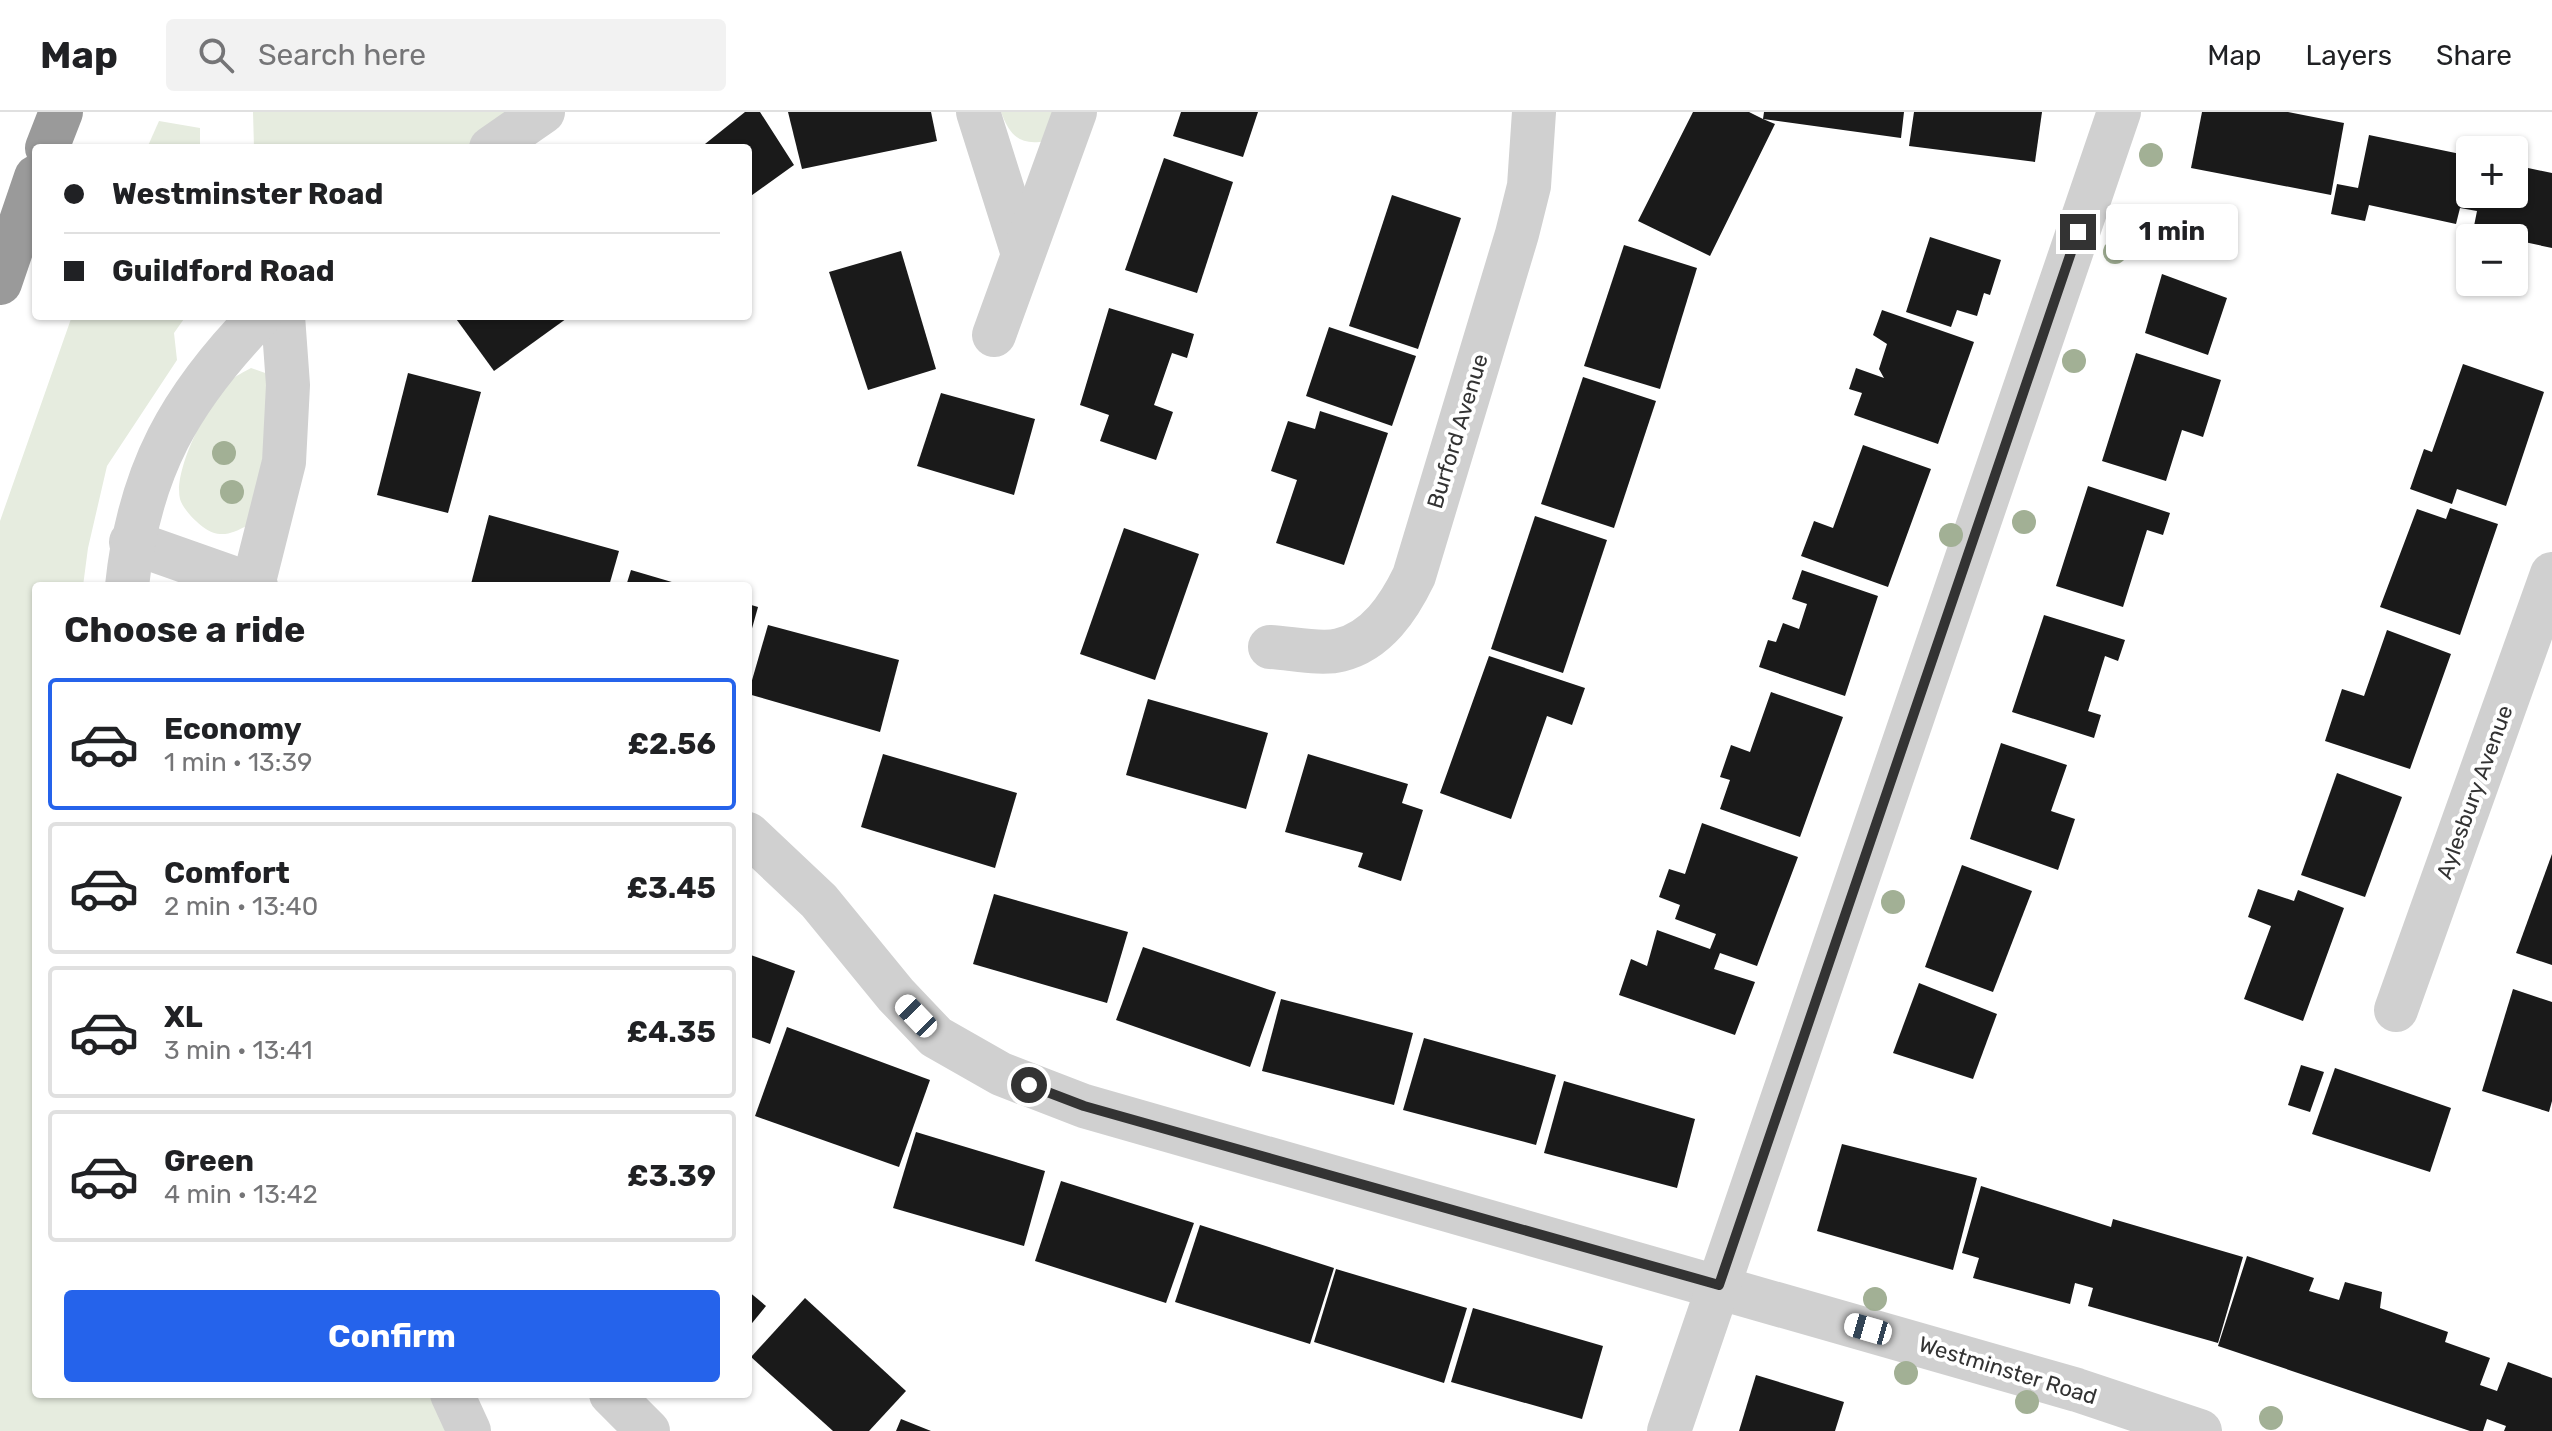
<!DOCTYPE html>
<meta charset="utf-8">
<style>
:root{--surface:#fff;--page:#f2f2f2;--text:#202124;--muted:#757577;--line:#e0e0e0;--accent:#2563eb}
body{margin:0;font-family:Rubik,sans-serif;background:var(--page);color:var(--text);height:100vh;display:flex;flex-direction:column;font-size:30px;white-space:nowrap}
*{box-sizing:border-box;margin:0}
p{font-size:26px;color:var(--muted)}
.icon{flex:none;width:44px;height:44px;fill:none;stroke:currentColor;stroke-width:2;stroke-linecap:round;stroke-linejoin:round}
.map{position:relative;flex:1;overflow:hidden}
.drawer{position:absolute;left:32px;top:470px;width:720px;height:816px;display:flex;flex-direction:column;background:var(--surface);border-radius:8px;box-shadow:0 2px 6px #0004}
.drawer>*{flex:none}
.guide{position:absolute;left:32px;top:32px;width:720px;height:176px;border-radius:8px;box-shadow:0 2px 6px #0004;display:grid;align-content:center;height:176px;padding:0 32px;background:var(--surface)}
.controls{position:absolute;left:2456px;top:24px;display:grid;gap:16px}
.controls a{display:grid;place-items:center;width:72px;height:72px;border-radius:8px;background:var(--surface);box-shadow:0 2px 6px #0004;font-size:40px}
.end{position:absolute;width:36px;height:36px;margin:-18px;border:10px solid #333;background:#fff;box-shadow:0 0 0 4px #fff}
.from{border-radius:50%}
.bubble{position:absolute;height:56px;border-radius:8px;background:var(--surface);box-shadow:0 2px 6px #0004;font-size:26px;font-weight:700;line-height:56px;text-align:center}
.car{position:absolute;width:24px;height:48px;margin:-24px -12px;border-radius:10px;box-shadow:0 0 6px 2px #0007;background:linear-gradient(#fff 24%,#345 0 40%,#fff 0 76%,#345 0 86%,#fff 0)}
.guide b{display:flex;align-items:center;gap:28px;height:76px;font-size:30px}
.guide b+b{border-top:2px solid var(--line)}
.guide i{width:20px;height:20px;background:var(--text)}
ul{padding:0;list-style:none}
li{display:flex;align-items:center;gap:24px;height:132px;margin:0 16px 12px;padding:0 16px;border:4px solid var(--line);border-radius:8px}
li div{flex:1}
li b{display:block;font-size:30px}
li em{font-style:normal;font-weight:700}
li.active{border-color:var(--accent)}
li>.icon{width:72px;height:72px;stroke-width:1.5}
h2{padding:0 32px;font-size:36px;line-height:96px}
.primary-button{display:flex;gap:16px;margin-top:auto;padding:16px 32px}
.primary-button a{flex:1;height:92px;border-radius:8px;background:var(--accent);color:#fff;font-size:32px;font-weight:700;line-height:92px;text-align:center}
header{display:flex;align-items:center;gap:48px;box-sizing:border-box;height:112px;padding:0 40px;background:var(--surface);border-bottom:2px solid var(--line)}
header strong{font-size:38px}
nav{display:flex;gap:44px;margin-inline-start:auto;font-size:28px}
.search{width:560px;height:72px;background:var(--page);display:flex;align-items:center;gap:20px;box-sizing:border-box;padding:0 28px;border-radius:8px;color:var(--muted);font-size:30px}
.map>svg:first-child{display:block}
.green{fill:#e6ecdf}
.building{fill:#1a1a1a}
.lines{fill:none;stroke-linecap:round;stroke-linejoin:round}
.street{stroke:#d0d0d0;stroke-width:44}
.highway{stroke:#9a9a9a;stroke-width:44}
.tree{fill:#a2b095}
.route{stroke:#333;stroke-width:10}
.labels{text-anchor:middle;stroke-width:8;stroke-linejoin:round;paint-order:stroke}
.street-label{font-size:22px;fill:#333;stroke:#fff}
</style>
<header>
<strong>Map</strong>
<div class="search"><svg class="icon" aria-label="search" viewBox="0 0 24 24"><circle cx="10" cy="10" r="6"/><path d="M15 15l6 6"/></svg>Search here</div>
<nav><a>Map</a><a>Layers</a><a>Share</a></nav>
</header>
<div class="map">
<svg width="2552" height="1319" viewBox="0 0 2552 1319">
<rect width="100%" height="100%" fill="#fff"/>
<!-- green -->
<g class="green">
<polygon points="253,0 530,0 469,36 254,36"/>
<path d="M1001,0H1058L1046,29C1020,34 1010,24 1001,0Z"/>
<polygon points="159,9 200,16 200,36 147,36"/>
<polygon points="72,204 186,204 174,221 177,248 107,354 88,436 83,474 36,474 36,1282 444,1282 459,1319 0,1319 0,409"/>
<path d="M251,256L268,262L271,343L248,413C232,422 219,427 203,415C195,409 183,397 180,387C173,358 209,288 230,269C235,264 244,260 251,256Z"/>
</g>
<!-- building -->
<g class="building">
<polygon points="745,0 760,0 794,53 748,86 748,36 700,36"/>
<polygon points="788,0 931,0 937,29 802,57"/>
<polygon points="1181,0 1258,0 1243,45 1173,24"/>
<polygon points="1693,0 1749,0 1763,7 1764,0 1904,0 1901,26 1763,7 1775,12 1710,144 1638,109"/>
<polygon points="1914,0 2042,0 2035,50 1909,34"/>
<polygon points="2202,0 2288,0 2344,11 2331,83 2191,56"/>
<polygon points="2369,23 2470,44 2470,82 2514,82 2514,53 2552,61 2552,136 2473,119 2477,99 2460,96 2456,112 2369,93 2365,109 2331,102 2337,72 2358,76"/>
<polygon points="1164,46 1233,70 1197,181 1125,158"/>
<polygon points="1392,83 1461,106 1418,237 1349,214"/>
<polygon points="1930,125 2001,148 1990,183 1984,181 1977,204 1957,198 1951,215 1906,200"/>
<polygon points="1624,133 1697,156 1660,277 1584,254"/>
<polygon points="901,139 936,257 868,278 829,160"/>
<polygon points="2162,162 2227,186 2208,243 2145,221"/>
<polygon points="1109,196 1194,222 1187,246 1172,241 1154,293 1173,300 1156,348 1100,329 1109,303 1080,293"/>
<polygon points="1882,198 1974,230 1938,332 1854,303 1862,281 1849,277 1856,256 1884,266 1879,257 1887,232 1873,223"/>
<polygon points="454,204 570,204 494,259"/>
<polygon points="1329,215 1416,244 1392,314 1306,284"/>
<polygon points="2136,241 2221,268 2203,325 2182,318 2166,369 2102,349"/>
<polygon points="2463,252 2544,280 2506,394 2457,377 2452,392 2410,377 2424,337 2432,340"/>
<polygon points="408,261 481,280 448,401 377,383"/>
<polygon points="1583,265 1656,289 1614,416 1541,392"/>
<polygon points="941,281 1035,307 1014,383 917,354"/>
<polygon points="1320,299 1388,321 1344,453 1276,431 1297,368 1271,359 1288,309 1315,317"/>
<polygon points="1863,333 1931,357 1888,475 1801,444 1814,409 1833,416"/>
<polygon points="2088,374 2170,401 2163,423 2147,418 2123,495 2056,474"/>
<polygon points="2450,396 2498,412 2460,523 2380,495 2417,397 2446,407"/>
<polygon points="489,403 619,439 609,474 471,472"/>
<polygon points="1535,404 1607,428 1563,561 1491,537"/>
<polygon points="1124,416 1199,442 1155,568 1080,542"/>
<polygon points="631,458 682,473 682,474 626,474"/>
<polygon points="1802,458 1878,484 1845,584 1759,555 1768,528 1776,530 1783,511 1799,517 1807,492 1792,487"/>
<polygon points="748,492 758,495 749,527 748,527"/>
<polygon points="2044,503 2125,528 2118,549 2105,544 2088,599 2101,603 2094,626 2012,600"/>
<polygon points="768,513 899,548 880,620 748,582"/>
<polygon points="2387,518 2451,542 2410,657 2325,629 2342,577 2364,584"/>
<polygon points="1489,544 1585,576 1572,613 1547,604 1511,707 1440,681"/>
<polygon points="1771,580 1843,605 1800,725 1720,697 1730,668 1720,665 1731,633 1750,640"/>
<polygon points="1148,587 1268,621 1246,697 1126,663"/>
<polygon points="2001,631 2067,653 2051,699 2075,707 2058,758 1970,727"/>
<polygon points="883,642 1017,681 995,756 861,715"/>
<polygon points="1308,642 1408,672 1402,691 1423,698 1401,769 1358,755 1363,741 1285,720"/>
<polygon points="2337,661 2402,685 2365,785 2301,763"/>
<polygon points="1702,711 1798,745 1757,854 1720,841 1714,857 1755,870 1735,923 1619,883 1631,847 1647,854 1657,818 1710,837 1716,822 1675,807 1680,793 1659,785 1669,757 1685,762"/>
<polygon points="2552,742 2552,853 2516,841"/>
<polygon points="1962,753 2032,779 1993,880 1925,855"/>
<polygon points="2258,777 2294,789 2298,778 2344,796 2303,909 2244,887 2271,814 2248,805"/>
<polygon points="994,782 1128,820 1107,891 973,852"/>
<polygon points="1143,835 1276,880 1250,955 1116,908"/>
<polygon points="748,842 795,859 770,932 748,924"/>
<polygon points="1919,871 1997,902 1973,967 1893,941"/>
<polygon points="2513,877 2552,890 2552,989 2549,1000 2482,979"/>
<polygon points="1281,887 1413,921 1394,993 1262,959"/>
<polygon points="787,915 930,968 899,1055 755,1004"/>
<polygon points="1424,926 1556,963 1536,1033 1403,998"/>
<polygon points="2301,953 2324,960 2310,1000 2288,993"/>
<polygon points="2335,956 2451,996 2430,1060 2312,1022"/>
<polygon points="1564,969 1695,1007 1677,1076 1544,1041"/>
<polygon points="916,1020 1045,1059 1024,1134 893,1096"/>
<polygon points="1842,1032 1977,1066 1953,1158 1817,1119"/>
<polygon points="1061,1069 1194,1111 1166,1191 1035,1149"/>
<polygon points="1981,1074 2111,1115 2113,1107 2243,1145 2218,1231 2088,1194 2093,1176 2075,1171 2070,1192 1973,1166 1979,1146 1962,1141"/>
<polygon points="1200,1113 1334,1156 1310,1232 1175,1190"/>
<polygon points="2247,1144 2314,1166 2309,1179 2339,1188 2345,1170 2382,1180 2380,1196 2448,1220 2445,1230 2490,1246 2480,1273 2497,1279 2508,1250 2552,1266 2552,1319 2504,1319 2506,1314 2487,1307 2483,1319 2470,1319 2218,1234"/>
<polygon points="1336,1157 1467,1196 1444,1271 1314,1230"/>
<polygon points="748,1179 766,1194 748,1216"/>
<polygon points="805,1186 906,1279 869,1319 833,1319 751,1245"/>
<polygon points="1473,1196 1603,1234 1582,1307 1451,1270"/>
<polygon points="1756,1263 1844,1290 1835,1319 1739,1319"/>
<polygon points="901,1307 931,1319 896,1319"/>
</g>
<g class="lines">
<!-- street -->
<g class="street">
<polyline points="978,0 1022,139"/>
<polyline points="491,36 543,0"/>
<polyline points="994,223 1075,0"/>
<polyline points="131,430 256,474"/>
<polyline points="253,473 284,350 288,273 283,204"/>
<path d="M127,474C139,359 180,286 260,204"/>
<path d="M1270,535C1291,536 1321,543 1340,538C1377,529 1399,495 1414,464L1517,122L1529,74L1534,0"/>
<polyline points="748,722 819,789 896,883 936,925 1001,962 1084,994 2077,1278 2200,1319"/>
<polyline points="2396,898 2552,462"/>
<polyline points="452,1282 469,1319"/>
<polyline points="611,1282 648,1319"/>
<polyline points="1669,1319 2119,0"/>
</g>
<!-- highway -->
<g class="highway">
<polyline points="47,36 61,0"/>
<polyline points="0,171 36,65"/>
</g>
</g>
<!-- trees -->
<g class="tree">
<circle cx="2151" cy="43" r="12"/>
<circle cx="2115" cy="140" r="12"/>
<circle cx="2074" cy="249" r="12"/>
<circle cx="224" cy="341" r="12"/>
<circle cx="232" cy="380" r="12"/>
<circle cx="2024" cy="410" r="12"/>
<circle cx="1951" cy="423" r="12"/>
<circle cx="1893" cy="790" r="12"/>
<circle cx="1875" cy="1187" r="12"/>
<circle cx="1906" cy="1261" r="12"/>
<circle cx="2027" cy="1290" r="12"/>
<circle cx="2271" cy="1306" r="12"/>
</g>
<g class="lines">
<!-- route -->
<polyline class="route" points="1029,973 1084,994 1719,1173 2078,120"/>
</g>
<g class="labels">
<!-- street labels -->
<g class="street-label">
<text transform="translate(1457 319) rotate(-73)" y="8">Burford Avenue</text>
<text transform="translate(2474 680) rotate(-70)" y="8">Aylesbury Avenue</text>
<text transform="translate(2008 1258) rotate(17)" y="8">Westminster Road</text>
</g>
</g>
</svg>
<div class="controls">
<a>+</a>
<a>−</a>
</div>
<i class="end from" style="left:1029px;top:973px"></i>
<i class="end" style="left:2078px;top:120px"></i>
<div class="bubble" style="left:2106px;top:92px;width:132px">1 min</div>
<i class="car" style="left:916px;top:904px;rotate:316deg"></i>
<i class="car" style="left:1868px;top:1217px;rotate:286deg"></i>
<div class="guide">
<b><i class="from"></i>Westminster Road</b>
<b><i></i>Guildford Road</b>
</div>
<section class="drawer">
<h2>Choose a ride</h2>
<ul>
<li class="active"><svg class="icon" aria-label="car" viewBox="0 0 24 24"><path d="M5 17H2v-5l4-1 3-4h7l3 4 3 1v5h-3M9 17h6M6 11h13"/><circle cx="7" cy="17" r="2"/><circle cx="17" cy="17" r="2"/></svg><div><b>Economy</b><p>1 min · 13:39</p></div><em>£2.56</em></li>
<li><svg class="icon" aria-label="car" viewBox="0 0 24 24"><path d="M5 17H2v-5l4-1 3-4h7l3 4 3 1v5h-3M9 17h6M6 11h13"/><circle cx="7" cy="17" r="2"/><circle cx="17" cy="17" r="2"/></svg><div><b>Comfort</b><p>2 min · 13:40</p></div><em>£3.45</em></li>
<li><svg class="icon" aria-label="car" viewBox="0 0 24 24"><path d="M5 17H2v-5l4-1 3-4h7l3 4 3 1v5h-3M9 17h6M6 11h13"/><circle cx="7" cy="17" r="2"/><circle cx="17" cy="17" r="2"/></svg><div><b>XL</b><p>3 min · 13:41</p></div><em>£4.35</em></li>
<li><svg class="icon" aria-label="car" viewBox="0 0 24 24"><path d="M5 17H2v-5l4-1 3-4h7l3 4 3 1v5h-3M9 17h6M6 11h13"/><circle cx="7" cy="17" r="2"/><circle cx="17" cy="17" r="2"/></svg><div><b>Green</b><p>4 min · 13:42</p></div><em>£3.39</em></li>
</ul>
<div class="primary-button"><a>Confirm</a></div>
</section>
</div>
